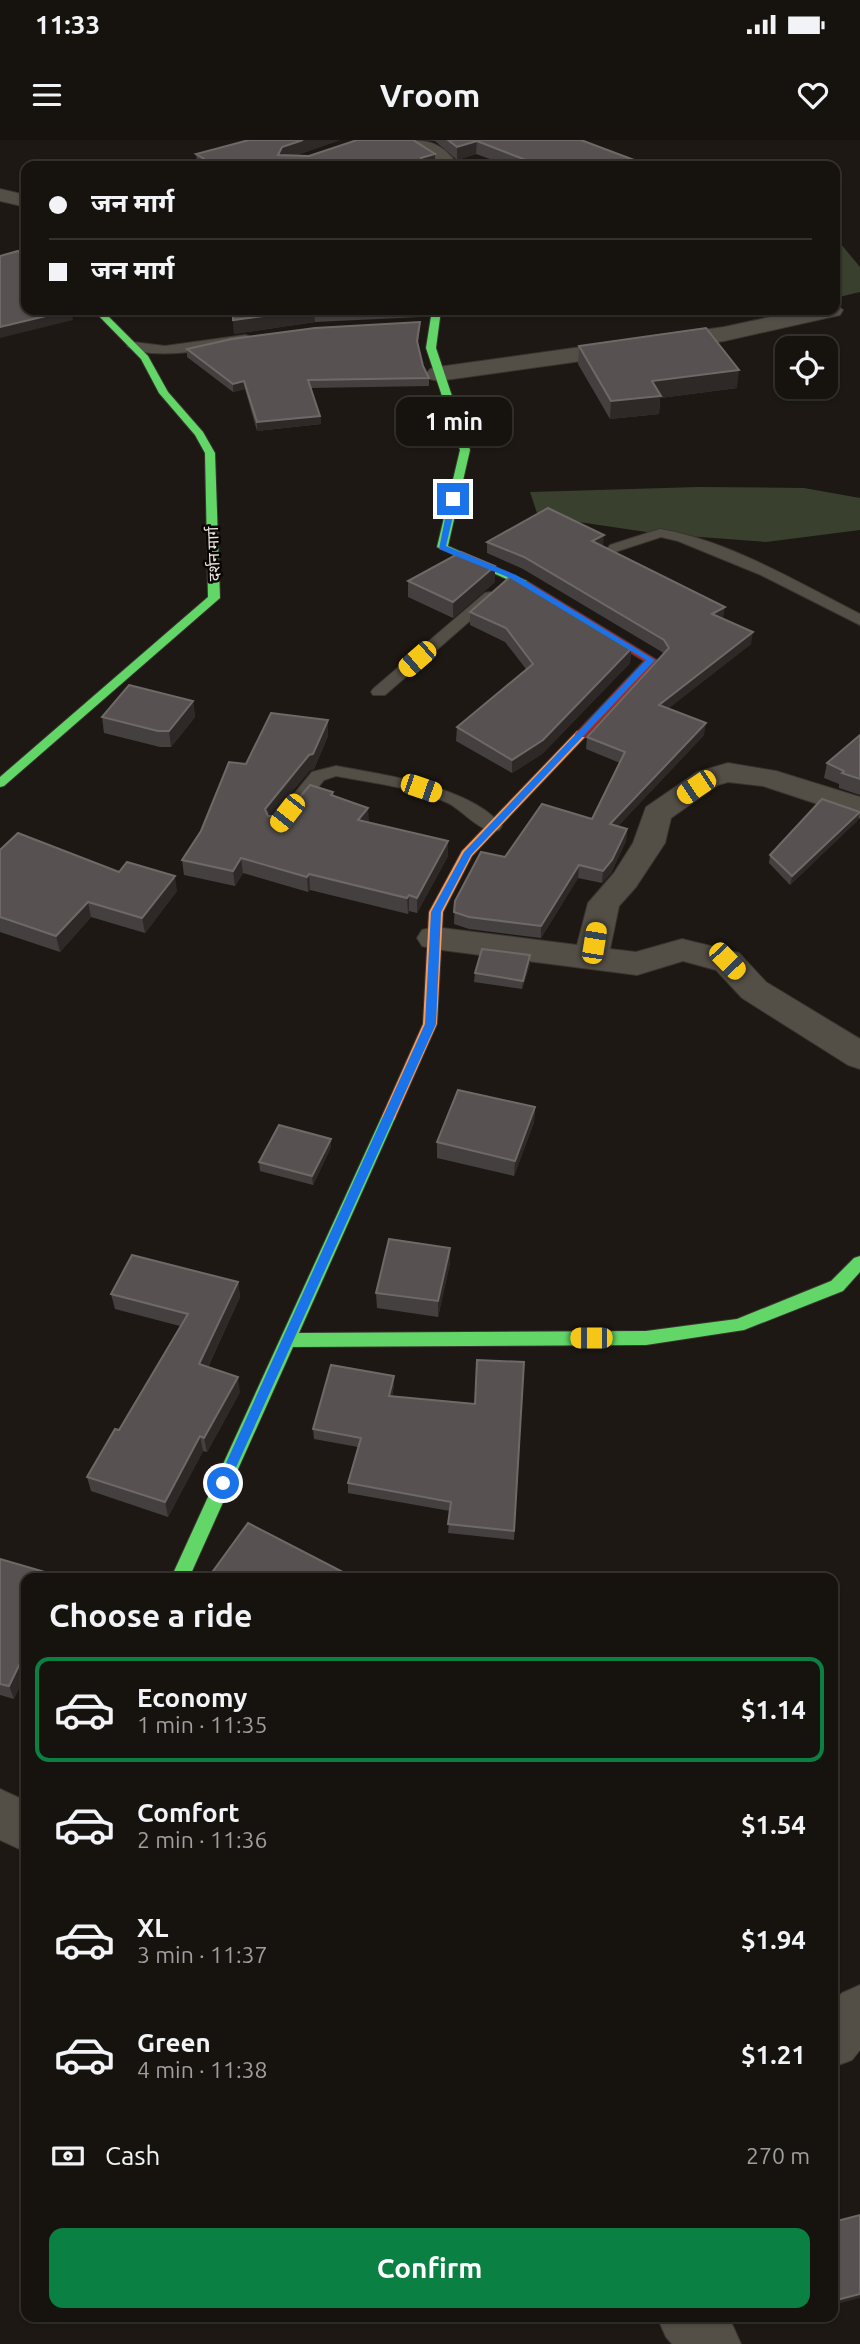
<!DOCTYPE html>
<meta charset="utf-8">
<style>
:root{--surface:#16120e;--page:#23201c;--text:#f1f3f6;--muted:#9e9e9e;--line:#35322e;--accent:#0b8043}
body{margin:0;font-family:Ubuntu,"Noto Sans Devanagari",sans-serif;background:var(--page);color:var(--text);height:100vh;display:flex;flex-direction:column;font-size:26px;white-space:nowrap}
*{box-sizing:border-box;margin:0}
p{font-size:23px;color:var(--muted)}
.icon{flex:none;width:38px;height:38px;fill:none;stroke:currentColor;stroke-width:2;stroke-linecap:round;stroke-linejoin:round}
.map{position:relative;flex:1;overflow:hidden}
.drawer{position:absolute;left:21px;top:1433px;width:817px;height:749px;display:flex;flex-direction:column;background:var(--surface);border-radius:14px;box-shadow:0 2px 5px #0004,0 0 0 2px var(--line)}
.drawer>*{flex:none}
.guide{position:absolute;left:21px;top:21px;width:819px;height:154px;border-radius:14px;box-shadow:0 2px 5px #0004,0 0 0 2px var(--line);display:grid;align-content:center;height:154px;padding:0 28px;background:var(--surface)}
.tools{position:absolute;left:775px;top:196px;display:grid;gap:14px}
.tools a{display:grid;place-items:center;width:63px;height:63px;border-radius:14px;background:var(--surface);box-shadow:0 2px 5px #0004,0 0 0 2px var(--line);font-size:35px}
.end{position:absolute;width:32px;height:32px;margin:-16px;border:9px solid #1a73e8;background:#fff;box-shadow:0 0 0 4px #fff}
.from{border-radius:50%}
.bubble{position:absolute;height:49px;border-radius:14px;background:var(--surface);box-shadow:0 2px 5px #0004,0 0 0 2px var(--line);font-size:23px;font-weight:600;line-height:49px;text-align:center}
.car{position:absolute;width:21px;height:42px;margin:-21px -10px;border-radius:9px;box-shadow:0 0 5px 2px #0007;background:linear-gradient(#f5c518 24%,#345 0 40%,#f5c518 0 76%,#345 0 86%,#f5c518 0)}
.guide b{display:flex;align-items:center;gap:24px;height:66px;font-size:26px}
.guide b+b{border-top:2px solid var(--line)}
.guide i{width:18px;height:18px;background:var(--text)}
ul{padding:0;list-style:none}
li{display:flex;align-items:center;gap:21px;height:105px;margin:0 14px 10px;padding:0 14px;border:4px solid transparent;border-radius:14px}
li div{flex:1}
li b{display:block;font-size:26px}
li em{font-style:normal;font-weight:600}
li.current{border-color:var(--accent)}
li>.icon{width:63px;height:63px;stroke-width:1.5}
h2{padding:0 28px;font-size:32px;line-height:84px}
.pay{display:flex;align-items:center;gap:18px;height:77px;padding:0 28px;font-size:26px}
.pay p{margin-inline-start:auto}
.button{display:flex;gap:14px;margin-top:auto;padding:14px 28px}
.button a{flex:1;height:80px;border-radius:14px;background:var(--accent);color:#fff;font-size:28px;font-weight:600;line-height:80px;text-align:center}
.status{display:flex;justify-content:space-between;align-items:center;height:49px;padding:0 35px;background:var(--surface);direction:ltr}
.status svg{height:19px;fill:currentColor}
header{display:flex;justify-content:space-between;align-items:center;height:91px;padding:0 28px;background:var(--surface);font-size:32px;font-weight:600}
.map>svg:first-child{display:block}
.green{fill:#39402d}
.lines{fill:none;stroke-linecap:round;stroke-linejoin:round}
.lane-casing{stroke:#393530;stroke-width:2}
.street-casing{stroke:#393530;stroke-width:2}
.fast-casing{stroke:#393530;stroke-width:2}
.slow-casing{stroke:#393530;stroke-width:2}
.jam-casing{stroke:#393530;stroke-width:2}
.lane{fill:#544f46;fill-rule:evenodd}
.street{fill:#544f46;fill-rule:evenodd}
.fast{fill:#63d668;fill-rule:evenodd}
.slow{fill:#ff974d;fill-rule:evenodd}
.jam{fill:#b3261e;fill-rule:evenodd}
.wall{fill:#454040}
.shaded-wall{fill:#2e2927}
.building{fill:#575251;stroke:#6e6967;stroke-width:2}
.route{fill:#1a73e8}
.labels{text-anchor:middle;stroke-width:5;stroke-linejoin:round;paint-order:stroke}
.far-street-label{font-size:16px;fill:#ebe5de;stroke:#080503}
</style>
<div class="status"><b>11:33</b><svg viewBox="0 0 49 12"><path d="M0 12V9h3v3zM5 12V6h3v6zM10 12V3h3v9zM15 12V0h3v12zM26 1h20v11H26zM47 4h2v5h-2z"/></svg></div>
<header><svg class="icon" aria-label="menu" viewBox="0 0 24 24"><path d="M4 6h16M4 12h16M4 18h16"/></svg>Vroom<svg class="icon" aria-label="heart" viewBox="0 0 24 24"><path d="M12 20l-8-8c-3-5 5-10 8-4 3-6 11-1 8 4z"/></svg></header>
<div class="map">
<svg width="860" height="2204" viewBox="0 0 860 2204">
<rect width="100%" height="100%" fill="#1d1813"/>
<!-- green -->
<g class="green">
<polygon points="835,97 860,127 860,152 835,158"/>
<polygon points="698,347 804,348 860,358 860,390 766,402 660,394 538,376 530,352"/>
</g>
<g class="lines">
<defs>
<g id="lane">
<path d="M245,195L249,196V202C223,208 148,222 127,206L133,202L165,206Z"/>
<path d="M660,389C730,401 797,442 860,474V485L761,435L678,401L661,397L615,412L608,408L610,405Z"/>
<polygon points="490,452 497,456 495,459 385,555 373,555 371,552 373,549 485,453"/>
<path d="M336,626C383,635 471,646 502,686L499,690C481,695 463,670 448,663C413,647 373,643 336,636L324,640L283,690H271L268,686L271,682L312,632Z"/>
</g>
<g id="street">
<path d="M401,0C430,0 441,2 459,26H438C427,14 412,11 401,0Z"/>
<polygon points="0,49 26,55 26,67 0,61"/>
<polygon points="835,164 843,170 840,175 724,201 438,241 430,239 426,234 430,229 438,227 724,187 803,170 835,170"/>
<polygon points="728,623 776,631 860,657 860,678 763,646 728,642 718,645 671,678 665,703 636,747 619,766 610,809 636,812 682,799 739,813 766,842 860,899 860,929 848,925 742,858 716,830 683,821 637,835 434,809 422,806 417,798 422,790 434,787 577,805 588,763 614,733 633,703 646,667 697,632"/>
<polygon points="0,1649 26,1661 26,1712 0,1700"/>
<polygon points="860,1845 860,1910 852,1920 833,1927 833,1862 842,1853"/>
<polygon points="657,2177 726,2177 732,2184 741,2204 672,2204 666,2197"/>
</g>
<g id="fast">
<polygon points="93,170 102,170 148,216 168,252 203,292 215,313 220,458 4,646 0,647 0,637 208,457 205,313 195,295 159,253 141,219"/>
<polygon points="432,170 441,170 436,208 470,310 448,406 527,441 527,445 519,445 437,407 460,310 426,208"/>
<polygon points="389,971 396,976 299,1193 646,1191 737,1179 831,1141 854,1118 860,1116 860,1132 843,1151 744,1190 646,1205 293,1207 189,1438 171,1438 382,976"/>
</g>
<polygon id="slow" points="581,590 585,591 585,597 472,716 443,772 437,884 396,976 394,980 384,980 382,976 423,884 429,772 462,711 577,591"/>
<polygon id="jam" points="519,441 527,441 657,520 585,597 577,597 575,594 644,521 519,445"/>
</defs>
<!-- lane casing -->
<use href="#lane" class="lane-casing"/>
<!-- street casing -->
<use href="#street" class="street-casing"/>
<!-- fast casing -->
<use href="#fast" class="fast-casing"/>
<!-- slow casing -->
<use href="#slow" class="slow-casing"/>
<!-- jam casing -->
<use href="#jam" class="jam-casing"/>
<!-- lane -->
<use href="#lane" class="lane"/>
<!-- street -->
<use href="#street" class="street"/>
<!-- fast -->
<use href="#fast" class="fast"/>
<!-- slow -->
<use href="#slow" class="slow"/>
<!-- jam -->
<use href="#jam" class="jam"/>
</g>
<!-- wall -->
<g class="wall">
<polygon points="249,0 340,0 294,16 197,22 196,14"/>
<polygon points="419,0 581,0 650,26 509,26 476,14 457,20 435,1"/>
<polygon points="233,170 423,170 421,177 315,182 234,194"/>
<polygon points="420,182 418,204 423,226 429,238 429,246 310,248 320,276 321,284 257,291 245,249 233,252 187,217 187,209"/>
<polygon points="579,206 737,248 660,258 659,274 610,279 578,224"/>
<polygon points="487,402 603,407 723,479 751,504 668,568 704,595 618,686 627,689 626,701 611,733 602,743 578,738 541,798 469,789 454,784 455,761 505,717 592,679 620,623 586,609 587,597 664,514 662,512 523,429 487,413"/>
<polygon points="408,441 495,442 453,478 408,457"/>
<polygon points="470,472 631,509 630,523 542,614 512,633 456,601 457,587 526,529 505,502 470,485"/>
<polygon points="193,561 195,577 171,607 160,607 104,593 102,577"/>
<polygon points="328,580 328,596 314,629 310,630 272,676 284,676 333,652 334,656 368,682 448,716 417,773 409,771 408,774 310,750 308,752 243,733 235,746 184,735 182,720 246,624"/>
<polygon points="860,595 860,655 839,648 839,644 824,638 827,623"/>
<polygon points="858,680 790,745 769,723 770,715"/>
<polygon points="0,710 119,732 177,751 145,793 91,777 60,812 0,792"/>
<polygon points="530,824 522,849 474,842 475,833"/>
<polygon points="535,967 534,982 514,1036 437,1018 437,1002"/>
<polygon points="331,999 331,1007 313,1045 260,1031 259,1022"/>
<polygon points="450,1123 438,1177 377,1168 376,1153"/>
<polygon points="238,1142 240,1157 208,1227 240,1252 207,1312 203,1311 168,1377 91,1351 87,1337 119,1290 180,1186 115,1169 111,1154"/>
<polygon points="524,1222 514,1400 448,1393 450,1371 348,1353 348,1343 358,1307 314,1299 313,1289 394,1236 394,1246 392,1256 475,1264"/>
<polygon points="0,1419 14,1559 0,1555"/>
</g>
<!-- shaded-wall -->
<g class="shaded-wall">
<polygon points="303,0 340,0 283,20 278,15 282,7"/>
<polygon points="477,1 476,14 457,20 457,7"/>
<polygon points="435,14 435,26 421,26 421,18"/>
<polygon points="71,170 73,180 0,198 0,187"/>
<polygon points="309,170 314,170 315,182 234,194 233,180"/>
<polygon points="739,230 737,248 660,258 659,274 610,279 611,261 652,241"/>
<polygon points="244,241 245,249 233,252 233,244"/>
<polygon points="320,276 321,284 257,291 257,282"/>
<polygon points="604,395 603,406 592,401"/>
<polygon points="495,426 495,442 453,478 453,462"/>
<polygon points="725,467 723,479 712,474"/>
<polygon points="753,492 751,504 658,577 659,565"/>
<polygon points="631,509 630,523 542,614 512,633 512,620"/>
<polygon points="193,561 195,577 171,607 169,591"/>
<polygon points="328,580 328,596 314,629 310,630 266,684 265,669"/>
<polygon points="706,583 704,595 609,696 610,684"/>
<polygon points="368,668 369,683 358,680"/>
<polygon points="860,672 858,680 790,745 792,736"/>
<polygon points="627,689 626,701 611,733 602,743 603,731"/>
<polygon points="448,701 448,716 417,773 417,758"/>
<polygon points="241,718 243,733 235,746 233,731"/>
<polygon points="579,725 578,738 541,798 541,786"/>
<polygon points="309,734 310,750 308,752 307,737"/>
<polygon points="175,736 177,751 145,793 142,778"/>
<polygon points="409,755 409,771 408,774 407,758"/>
<polygon points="88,762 91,777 60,812 56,796"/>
<polygon points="530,815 530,824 522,849 523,841"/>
<polygon points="535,967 534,982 514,1036 515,1021"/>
<polygon points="331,999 331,1007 313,1045 312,1036"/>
<polygon points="450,1108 450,1123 438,1177 438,1161"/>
<polygon points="238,1142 240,1157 202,1239 199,1224"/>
<polygon points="394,1236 394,1246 389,1266 389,1256"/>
<polygon points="238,1237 240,1252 207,1312 204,1298"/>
<polygon points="200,1296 203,1311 168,1377 165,1362"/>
<polygon points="26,1511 26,1535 14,1559 9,1546"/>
<polygon points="860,2154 860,2158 833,2165 833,2161"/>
</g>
<!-- building -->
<g class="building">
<polygon points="249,0 303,0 282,7 278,15 309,16 357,0 413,0 435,14 421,18 424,26 180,26 206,20 196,14"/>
<polygon points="448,0 581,0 650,26 541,26 477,1 457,7"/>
<polygon points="18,111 26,120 26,170 71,170 0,187 0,116"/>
<polygon points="233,170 309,170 233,180"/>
<polygon points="420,182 417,201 423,226 429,238 308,240 320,276 257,282 244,241 233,244 187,209 232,199 315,188"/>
<polygon points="706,188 739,230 652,241 661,256 611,261 579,206"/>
<polygon points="548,368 604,395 592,401 725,467 712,474 753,492 659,565 706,583 610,684 627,689 612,720 603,731 579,725 541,786 469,777 454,772 455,761 481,712 505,717 542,664 592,679 625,612 587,597 669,508 664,500 524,417 487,402"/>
<polygon points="461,412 495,426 453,462 408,441"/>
<polygon points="511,436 631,509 543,600 512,620 457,587 533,524 506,488 470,472"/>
<polygon points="129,545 193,561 169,591 158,591 102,577"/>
<polygon points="271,573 328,580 313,614 309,615 265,669 268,676 284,676 310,645 333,652 331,655 368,668 358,680 448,701 417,758 409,755 407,758 309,734 307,737 241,718 233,731 182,720 201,691 229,622 246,624"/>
<polygon points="860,595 860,639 842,633 844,631 827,623"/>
<polygon points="822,659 860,672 792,736 770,715"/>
<polygon points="18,693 119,732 127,722 175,736 142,778 88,762 56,796 0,777 0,710"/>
<polygon points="482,809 530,815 523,841 475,833"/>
<polygon points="458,950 535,967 515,1021 437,1002"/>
<polygon points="279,985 331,999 312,1036 259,1022"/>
<polygon points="389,1099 450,1108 438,1161 376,1153"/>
<polygon points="132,1115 238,1142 199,1224 238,1237 204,1298 200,1296 165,1362 87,1337 115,1289 119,1290 188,1174 111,1154"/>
<polygon points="477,1220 524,1222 514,1391 448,1384 451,1362 348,1343 361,1298 313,1289 331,1225 394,1236 389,1256 475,1264"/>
<polygon points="248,1383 343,1432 338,1438 208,1438"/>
<polygon points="0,1419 62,1437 62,1438 26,1438 26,1511 9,1546 0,1544"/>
<polygon points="860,2075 860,2154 833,2161 833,2082"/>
</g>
<!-- route -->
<polygon class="route" points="453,356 457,359 446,406 516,435 655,520 471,715 441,772 436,884 229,1343 223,1349 217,1343 425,884 431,772 464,712 646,520 510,438 439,409 449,359"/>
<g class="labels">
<!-- far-street labels -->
<g class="far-street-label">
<text transform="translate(213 414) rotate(-92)" y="6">दर्शन मार्ग</text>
</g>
</g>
</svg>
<div class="tools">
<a><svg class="icon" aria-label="locate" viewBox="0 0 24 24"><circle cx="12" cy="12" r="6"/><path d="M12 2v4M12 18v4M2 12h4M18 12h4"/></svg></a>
</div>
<i class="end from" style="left:223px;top:1343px"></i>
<i class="end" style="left:453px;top:359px"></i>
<div class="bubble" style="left:396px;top:257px;width:116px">1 min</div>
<i class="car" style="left:417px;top:519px;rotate:229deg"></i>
<i class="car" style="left:696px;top:647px;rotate:236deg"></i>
<i class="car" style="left:421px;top:648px;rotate:109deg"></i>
<i class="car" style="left:287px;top:673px;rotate:218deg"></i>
<i class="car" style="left:594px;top:803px;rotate:9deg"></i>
<i class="car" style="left:727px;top:821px;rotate:136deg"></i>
<i class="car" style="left:591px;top:1198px;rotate:270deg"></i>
<div class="guide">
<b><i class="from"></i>जन मार्ग</b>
<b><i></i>जन मार्ग</b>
</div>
<section class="drawer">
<h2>Choose a ride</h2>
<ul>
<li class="current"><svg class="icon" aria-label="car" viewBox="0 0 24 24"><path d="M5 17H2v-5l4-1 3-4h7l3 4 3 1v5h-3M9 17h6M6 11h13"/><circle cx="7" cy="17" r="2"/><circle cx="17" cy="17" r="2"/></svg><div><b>Economy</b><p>1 min · 11:35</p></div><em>$1.14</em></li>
<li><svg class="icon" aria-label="car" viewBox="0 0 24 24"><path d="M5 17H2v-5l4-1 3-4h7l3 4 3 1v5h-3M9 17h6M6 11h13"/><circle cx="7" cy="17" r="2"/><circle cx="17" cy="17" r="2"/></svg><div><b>Comfort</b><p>2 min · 11:36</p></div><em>$1.54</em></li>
<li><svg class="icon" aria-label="car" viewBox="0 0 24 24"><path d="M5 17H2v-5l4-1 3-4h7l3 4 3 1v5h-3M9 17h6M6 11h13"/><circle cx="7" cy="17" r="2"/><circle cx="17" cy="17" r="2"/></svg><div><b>XL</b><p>3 min · 11:37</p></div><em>$1.94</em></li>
<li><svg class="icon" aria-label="car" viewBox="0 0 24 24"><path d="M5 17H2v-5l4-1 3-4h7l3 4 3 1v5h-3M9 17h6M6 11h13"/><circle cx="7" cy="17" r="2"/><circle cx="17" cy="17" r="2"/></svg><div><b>Green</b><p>4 min · 11:38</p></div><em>$1.21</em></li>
</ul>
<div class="pay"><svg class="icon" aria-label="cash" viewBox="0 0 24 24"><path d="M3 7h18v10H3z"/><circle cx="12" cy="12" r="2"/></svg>Cash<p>270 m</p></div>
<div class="button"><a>Confirm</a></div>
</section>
</div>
